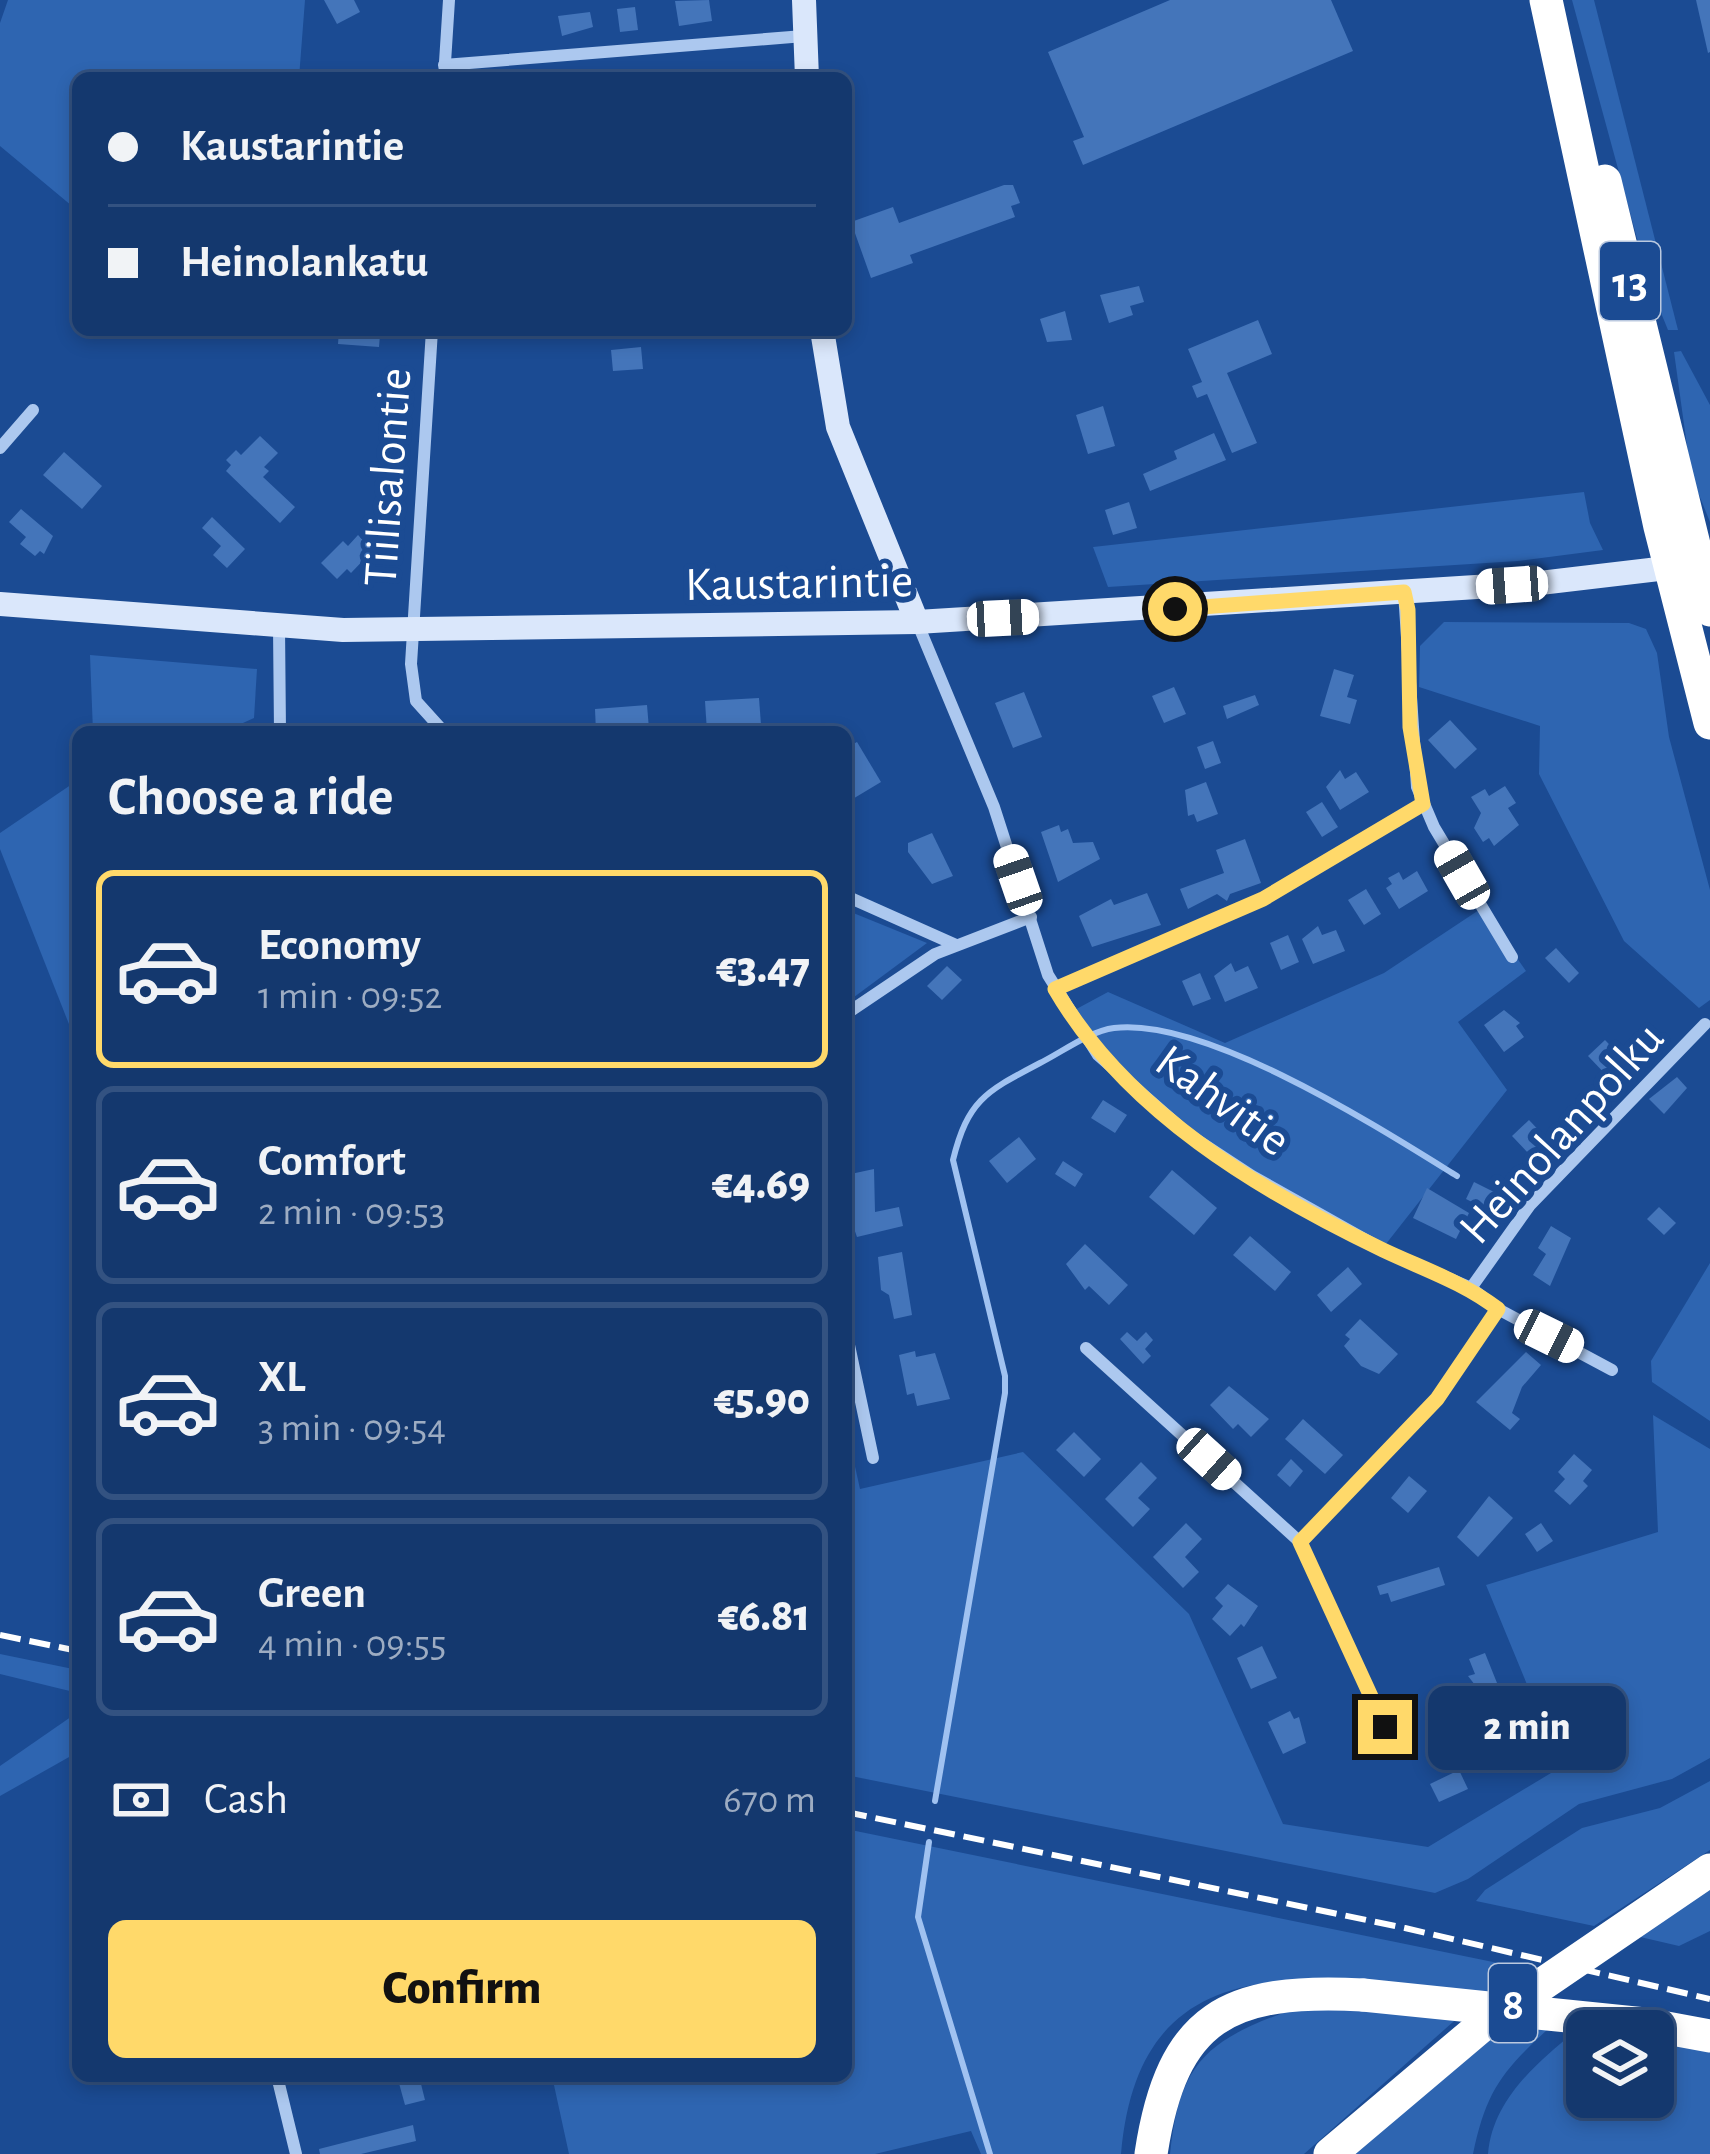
<!DOCTYPE html>
<meta charset="utf-8">
<style>
:root{--surface:#14386e;--page:#1d3f73;--text:#f1f3f6;--muted:#9dacc2;--line:#335281;--accent:#ffd96a}
body{margin:0;font-family:"Alegreya Sans",sans-serif;background:var(--page);color:var(--text);height:100vh;display:flex;flex-direction:column;font-size:45px;white-space:nowrap}
*{box-sizing:border-box;margin:0}
p{font-size:39px;color:var(--muted)}
.icon{flex:none;width:66px;height:66px;fill:none;stroke:currentColor;stroke-width:2;stroke-linecap:round;stroke-linejoin:round}
.map{position:relative;flex:1;overflow:hidden}
.sheet{position:absolute;left:72px;top:726px;width:780px;height:1356px;display:flex;flex-direction:column;background:var(--surface);border-radius:18px;box-shadow:0 6px 18px #0003,0 0 0 3px var(--line)}
.sheet>*{flex:none}
.banner{position:absolute;left:72px;top:72px;width:780px;height:264px;border-radius:18px;box-shadow:0 6px 18px #0003,0 0 0 3px var(--line);display:grid;align-content:center;height:264px;padding:0 36px;background:var(--surface)}
.controls{position:absolute;left:1566px;top:2010px;display:grid;gap:24px}
.controls a{display:grid;place-items:center;width:108px;height:108px;border-radius:18px;background:var(--surface);box-shadow:0 6px 18px #0003,0 0 0 3px var(--line);font-size:60px}
.end{position:absolute;width:54px;height:54px;margin:-27px;border:15px solid #ffd96a;background:#111;box-shadow:0 0 0 6px #111}
.from{border-radius:50%}
.bubble{position:absolute;height:84px;border-radius:18px;background:var(--surface);box-shadow:0 6px 18px #0003,0 0 0 3px var(--line);font-size:39px;font-weight:800;line-height:84px;text-align:center}
.car{position:absolute;width:36px;height:72px;margin:-36px -18px;border-radius:15px;box-shadow:0 0 9px 3px #0007;background:linear-gradient(#fff 24%,#345 0 40%,#fff 0 76%,#345 0 86%,#fff 0)}
.banner b{display:flex;align-items:center;gap:42px;height:114px;font-size:45px}
.banner b+b{border-top:3px solid var(--line)}
.banner i{width:30px;height:30px;background:var(--text)}
ul{padding:0;list-style:none}
li{display:flex;align-items:center;gap:36px;height:198px;margin:0 24px 18px;padding:0 12px;border:6px solid var(--line);border-radius:18px}
li div{flex:1}
li b{display:block;font-size:45px}
li em{font-style:normal;font-weight:800}
li.active{border-color:var(--accent)}
li>.icon{width:108px;height:108px;stroke-width:1.5}
h2{padding:0 36px;font-size:54px;line-height:144px}
.pay{display:flex;align-items:center;gap:30px;height:132px;padding:0 36px;font-size:45px}
.pay p{margin-inline-start:auto}
.cta{display:flex;gap:24px;margin-top:auto;padding:24px 36px}
.cta a{flex:1;height:138px;border-radius:18px;background:var(--accent);color:#111;font-size:48px;font-weight:800;line-height:138px;text-align:center}
.map>svg:first-child{display:block}
.green{fill:#2e65b1}
.lines{fill:none;stroke-linecap:round;stroke-linejoin:round}
.stream{stroke:#a0c2f1;stroke-width:6}
.building{fill:#4475ba}
.street{stroke:#acc8ef;stroke-width:12}
.secondary{stroke:#dae7fb;stroke-width:24}
.highway{stroke:#fff;stroke-width:33}
.rail{stroke:#fff;stroke-width:6;stroke-dasharray:21 9;stroke-linecap:butt}
.highway-bridge{stroke:#fff;stroke-width:33}
.route{stroke:#ffd96a;stroke-width:15}
.labels{text-anchor:middle;stroke-width:12;stroke-linejoin:round;paint-order:stroke}
.shield{fill:#1b4b93;stroke:#bbc9df;stroke-width:3}
.shield-label{font-size:45px;font-weight:bold;fill:#fff}
.street-label{font-size:48px;fill:#fff;stroke:#1b4b93}
</style>
<div class="map">
<svg width="1710" height="2154" viewBox="0 0 1710 2154">
<rect width="100%" height="100%" fill="#1b4b93"/>
<!-- green -->
<g class="green">
<polygon points="8,0 305,0 299,78 78,78 78,211 0,146 0,23"/>
<polygon points="1572,0 1594,0 1678,330 1668,330 1650,286"/>
<polygon points="1681,351 1710,405 1710,522 1691,475 1674,352"/>
<polygon points="1584,492 1590,523 1603,550 1518,561 1108,587 1093,547"/>
<polygon points="1444,622 1629,623 1646,629 1657,653 1669,737 1710,890 1710,1000 1699,1008 1624,941 1539,774 1540,726 1419,687 1420,646"/>
<polygon points="90,655 257,669 254,718 223,732 93,732"/>
<polygon points="78,780 78,1047 0,849 0,833"/>
<path d="M1482,908L1526,971L1458,1022L1507,1090L1382,1249C1269,1182 1144,1124 1069,1013L1108,992L1225,1043L1384,973Z"/>
<polygon points="846,910 927,943 846,1003"/>
<polygon points="1710,1263 1710,1421 1652,1382 1651,1361"/>
<polygon points="1653,1415 1710,1449 1710,1758 1672,1779 1579,1804 1468,1879 1435,1893 846,1775 846,1426 860,1489 1023,1452 1189,1614 1283,1824 1428,1847 1561,1767 1486,1585 1658,1532"/>
<polygon points="0,1654 78,1670 78,1693 0,1674"/>
<polygon points="78,1712 78,1752 0,1796 0,1766"/>
<polygon points="1710,1781 1710,1850 1594,1926 1476,1901 1485,1890 1582,1828 1660,1808"/>
<path d="M846,1829L1532,1970C1523,1976 1512,1986 1502,1991C1483,1998 1416,1985 1393,1983C1246,1970 1136,1983 1121,2154H981L971,2131L875,2154H569L552,2076H846Z"/>
<polygon points="1710,1889 1710,1931 1679,1946 1636,1936"/>
<path d="M1294,2009L1462,2014L1304,2154H1170C1179,2061 1209,2039 1294,2009Z"/>
<path d="M1511,2023L1547,2030C1501,2072 1486,2092 1473,2154H1353Z"/>
<path d="M1580,2027L1587,2031V2097H1653V2036L1710,2047V2154H1488C1493,2097 1540,2061 1580,2027Z"/>
</g>
<g class="lines">
<!-- stream -->
<g class="stream">
<path d="M935,1801L1005,1393V1376L953,1160C968,1099 987,1091 1040,1063C1062,1052 1090,1031 1114,1028C1206,1017 1378,1127 1457,1176"/>
<polyline points="929,1842 918,1917 990,2154"/>
</g>
</g>
<!-- building -->
<g class="building">
<polygon points="324,0 354,0 360,12 337,24"/>
<polygon points="709,0 712,21 679,26 675,1"/>
<polygon points="1170,0 1331,0 1353,51 1083,165 1073,141 1084,137 1048,52"/>
<polygon points="1696,0 1710,0 1710,52 1708,53"/>
<polygon points="635,7 638,30 620,32 617,9"/>
<polygon points="590,12 593,27 562,36 558,16"/>
<polygon points="1004,185 1013,185 1020,203 1011,206 1015,217 910,255 913,263 871,278 851,222 893,207 899,223"/>
<polygon points="1139,286 1144,302 1130,306 1133,315 1109,323 1100,295"/>
<polygon points="1065,311 1072,340 1047,342 1040,319"/>
<polygon points="1258,320 1272,354 1227,373 1257,443 1232,453 1207,394 1197,398 1192,386 1202,382 1188,349"/>
<polygon points="339,330 400,330 399,336 380,335 379,347 338,344"/>
<polygon points="641,347 643,369 613,371 611,350"/>
<polygon points="1103,406 1115,446 1088,454 1076,415"/>
<polygon points="1214,433 1226,460 1150,491 1143,474 1177,459 1174,451"/>
<polygon points="260,436 278,453 264,467 269,471 263,477 295,507 280,523 226,471 231,465 226,460 236,450 241,455"/>
<polygon points="64,452 102,486 82,509 43,475"/>
<polygon points="1129,502 1137,528 1113,535 1105,510"/>
<polygon points="21,509 53,536 44,554 40,551 35,556 20,544 26,537 9,522"/>
<polygon points="212,517 245,549 227,568 213,555 221,546 202,528"/>
<polygon points="358,535 373,550 351,573 347,569 337,579 321,563 343,541 348,546"/>
<polygon points="1334,669 1354,675 1347,697 1357,700 1350,724 1320,716"/>
<polygon points="1174,687 1186,714 1164,723 1152,696"/>
<polygon points="1024,692 1042,737 1013,748 995,703"/>
<polygon points="1255,695 1259,705 1227,719 1223,706"/>
<polygon points="759,698 761,725 707,732 705,701"/>
<polygon points="647,705 649,729 596,732 595,709"/>
<polygon points="1450,720 1477,749 1455,769 1428,740"/>
<polygon points="1213,741 1221,763 1205,769 1197,747"/>
<polygon points="857,742 881,782 846,803 846,748"/>
<polygon points="1340,770 1345,779 1356,772 1369,792 1340,810 1326,787"/>
<polygon points="1206,782 1218,814 1197,822 1194,814 1188,816 1185,790"/>
<polygon points="1505,786 1516,803 1508,808 1519,825 1494,846 1489,838 1483,842 1474,828 1481,813 1471,797 1485,789 1489,796"/>
<polygon points="1322,802 1338,827 1322,837 1306,812"/>
<polygon points="1059,825 1061,832 1068,829 1073,843 1093,842 1100,859 1058,882 1041,832"/>
<polygon points="932,833 953,876 932,884 908,852 908,843"/>
<polygon points="1245,839 1261,883 1230,894 1227,901 1217,894 1188,909 1180,889 1224,873 1216,850"/>
<polygon points="1417,871 1428,891 1399,909 1386,888 1392,884 1388,878 1399,872 1403,880"/>
<polygon points="1366,889 1381,914 1364,925 1348,900"/>
<polygon points="1147,893 1161,925 1092,947 1079,916 1111,899 1114,905"/>
<polygon points="1318,926 1322,935 1336,930 1345,951 1313,964 1302,939"/>
<polygon points="1288,935 1299,962 1281,970 1270,943"/>
<polygon points="1556,948 1579,973 1569,983 1545,958"/>
<polygon points="1231,963 1235,972 1248,966 1258,988 1225,1002 1214,976"/>
<polygon points="947,966 962,980 942,1000 927,986"/>
<polygon points="1200,973 1211,999 1193,1006 1182,981"/>
<polygon points="1504,1010 1520,1023 1516,1026 1524,1037 1504,1052 1484,1025"/>
<polygon points="1605,1040 1627,1063 1610,1079 1588,1056"/>
<polygon points="1677,1077 1687,1088 1664,1114 1649,1099"/>
<polygon points="1103,1100 1127,1115 1115,1133 1091,1118"/>
<polygon points="1529,1120 1548,1140 1531,1156 1512,1136"/>
<polygon points="1019,1137 1036,1159 1007,1183 989,1161"/>
<polygon points="1063,1161 1083,1174 1075,1187 1055,1174"/>
<polygon points="874,1169 875,1212 899,1207 903,1226 857,1237 846,1206 846,1175"/>
<polygon points="1172,1170 1217,1208 1194,1235 1149,1197"/>
<polygon points="1474,1182 1496,1193 1488,1210 1466,1199"/>
<polygon points="1427,1188 1469,1213 1456,1239 1413,1218"/>
<polygon points="1659,1207 1676,1223 1664,1235 1647,1219"/>
<polygon points="1551,1226 1571,1238 1550,1286 1533,1275 1546,1254 1538,1248"/>
<polygon points="1250,1236 1291,1272 1275,1291 1233,1255"/>
<polygon points="1085,1244 1128,1285 1109,1305 1089,1286 1085,1290 1066,1264"/>
<polygon points="902,1252 912,1315 894,1319 889,1295 881,1290 878,1257"/>
<polygon points="1348,1267 1362,1284 1331,1312 1317,1295"/>
<polygon points="1360,1319 1398,1354 1379,1374 1361,1366 1344,1346 1350,1339 1345,1335"/>
<polygon points="1127,1332 1137,1341 1146,1332 1153,1340 1145,1349 1151,1356 1143,1364 1120,1339"/>
<polygon points="915,1351 916,1357 935,1353 950,1399 917,1406 914,1393 907,1395 899,1355"/>
<polygon points="1526,1352 1541,1365 1522,1387 1512,1413 1520,1419 1510,1430 1476,1402"/>
<polygon points="1229,1386 1269,1419 1251,1437 1238,1424 1233,1429 1210,1405"/>
<polygon points="1303,1419 1343,1455 1325,1474 1285,1439"/>
<polygon points="1074,1432 1101,1459 1084,1477 1056,1450"/>
<polygon points="1574,1454 1592,1470 1583,1481 1588,1486 1570,1505 1554,1491 1565,1479 1558,1472"/>
<polygon points="1291,1459 1303,1471 1290,1487 1277,1475"/>
<polygon points="1141,1462 1157,1478 1138,1498 1150,1509 1133,1527 1105,1499"/>
<polygon points="1409,1476 1427,1491 1408,1513 1391,1498"/>
<polygon points="1489,1496 1513,1518 1478,1557 1457,1537"/>
<polygon points="1186,1523 1202,1539 1185,1557 1199,1572 1183,1588 1153,1557"/>
<polygon points="1541,1523 1553,1541 1537,1552 1525,1534"/>
<polygon points="1439,1567 1445,1585 1391,1602 1388,1593 1380,1595 1377,1586"/>
<polygon points="1228,1584 1258,1606 1244,1627 1241,1624 1230,1636 1212,1619 1223,1606 1215,1598"/>
<polygon points="1262,1646 1277,1678 1251,1689 1237,1658"/>
<polygon points="1485,1653 1499,1688 1482,1694 1468,1676 1475,1674 1469,1659"/>
<polygon points="1290,1711 1294,1719 1299,1717 1306,1743 1283,1754 1268,1722"/>
<polygon points="1498,1713 1510,1752 1487,1760 1482,1746 1474,1748 1474,1721"/>
<polygon points="1459,1770 1468,1789 1439,1802 1430,1784"/>
<polygon points="397,2076 419,2076 425,2100 405,2105"/>
<polygon points="413,2125 416,2141 361,2154 320,2154 319,2149"/>
</g>
<g class="lines">
<!-- street -->
<g class="street">
<polyline points="444,65 804,36"/>
<polyline points="444,78 449,0"/>
<polyline points="432,330 411,664 416,701 444,732"/>
<polyline points="0,448 33,410"/>
<polyline points="1404,592 1417,787 1434,827 1512,957"/>
<polyline points="917,622 994,807 1048,975 1098,1055 1188,1134 1252,1176 1382,1249 1471,1288 1498,1309 1612,1370"/>
<polyline points="279,627 280,732"/>
<polyline points="846,896 956,945"/>
<polyline points="1055,989 1263,899 1423,804"/>
<polyline points="846,1014 935,954 1031,917"/>
<polyline points="1471,1288 1530,1205 1705,1024"/>
<polyline points="846,1331 873,1458"/>
<polyline points="1086,1348 1300,1542 1385,1727"/>
<polyline points="1300,1542 1437,1399 1498,1309"/>
<polyline points="277,2076 296,2154"/>
</g>
<!-- secondary -->
<g class="secondary">
<polyline points="804,0 807,78"/>
<polyline points="822,330 838,427 917,622"/>
<polyline points="0,604 343,630 917,622 1540,583 1684,566"/>
</g>
<!-- highway -->
<g class="highway">
<polyline points="1546,0 1660,527 1710,723"/>
<polyline points="1605,181 1710,610"/>
<polyline points="1645,2024 1710,2036"/>
<path d="M1151,2154C1172,2015 1229,1988 1363,1995"/>
<polyline points="1330,2154 1484,2024 1710,1870"/>
</g>
<!-- rail -->
<g class="rail">
<polyline points="0,1635 78,1651"/>
<polyline points="846,1812 1405,1928 1710,1999"/>
</g>
<!-- highway-bridge -->
<polyline class="highway-bridge" points="1363,1995 1645,2024"/>
</g>
<g class="lines">
<!-- route -->
<path class="route" d="M1175,609L1404,592L1408,610L1410,727L1423,804L1263,899L1055,989C1126,1111 1258,1190 1383,1250C1423,1269 1463,1282 1498,1309L1437,1399L1300,1542L1385,1727"/>
</g>
<g class="labels">
<!-- shield labels -->
<g class="shield">
<rect x="1600" y="242" width="60" height="78" rx="9"/>
<rect x="1489" y="1964" width="48" height="78" rx="9"/>
</g>
<g class="shield-label">
<text x="1630" y="297">13</text>
<text x="1513" y="2019">8</text>
</g>
<!-- street labels -->
<g class="street-label">
<text transform="translate(386 477) rotate(-86)" y="17">Tiilisalontie</text>
<text transform="translate(799 581) rotate(-1)" y="17">Kaustarintie</text>
<text transform="translate(1224 1099) rotate(36)" y="17">Kahvitie</text>
<text transform="translate(1560 1132) rotate(-48)" y="17">Heinolanpolku</text>
</g>
</g>
</svg>
<div class="controls">
<a><svg class="icon" aria-label="layers" viewBox="0 0 24 24"><path d="M12 4l9 5-9 5-9-5zM3 14l9 5 9-5"/></svg></a>
</div>
<i class="end from" style="left:1175px;top:609px"></i>
<i class="end" style="left:1385px;top:1727px"></i>
<div class="bubble" style="left:1428px;top:1686px;width:198px">2 min</div>
<i class="car" style="left:1512px;top:585px;rotate:266deg"></i>
<i class="car" style="left:1003px;top:618px;rotate:87deg"></i>
<i class="car" style="left:1462px;top:875px;rotate:330deg"></i>
<i class="car" style="left:1018px;top:880px;rotate:341deg"></i>
<i class="car" style="left:1549px;top:1336px;rotate:116deg"></i>
<i class="car" style="left:1209px;top:1459px;rotate:132deg"></i>
<div class="banner">
<b><i class="from"></i>Kaustarintie</b>
<b><i></i>Heinolankatu</b>
</div>
<section class="sheet">
<h2>Choose a ride</h2>
<ul>
<li class="active"><svg class="icon" aria-label="car" viewBox="0 0 24 24"><path d="M5 17H2v-5l4-1 3-4h7l3 4 3 1v5h-3M9 17h6M6 11h13"/><circle cx="7" cy="17" r="2"/><circle cx="17" cy="17" r="2"/></svg><div><b>Economy</b><p>1 min · 09:52</p></div><em>€3.47</em></li>
<li><svg class="icon" aria-label="car" viewBox="0 0 24 24"><path d="M5 17H2v-5l4-1 3-4h7l3 4 3 1v5h-3M9 17h6M6 11h13"/><circle cx="7" cy="17" r="2"/><circle cx="17" cy="17" r="2"/></svg><div><b>Comfort</b><p>2 min · 09:53</p></div><em>€4.69</em></li>
<li><svg class="icon" aria-label="car" viewBox="0 0 24 24"><path d="M5 17H2v-5l4-1 3-4h7l3 4 3 1v5h-3M9 17h6M6 11h13"/><circle cx="7" cy="17" r="2"/><circle cx="17" cy="17" r="2"/></svg><div><b>XL</b><p>3 min · 09:54</p></div><em>€5.90</em></li>
<li><svg class="icon" aria-label="car" viewBox="0 0 24 24"><path d="M5 17H2v-5l4-1 3-4h7l3 4 3 1v5h-3M9 17h6M6 11h13"/><circle cx="7" cy="17" r="2"/><circle cx="17" cy="17" r="2"/></svg><div><b>Green</b><p>4 min · 09:55</p></div><em>€6.81</em></li>
</ul>
<div class="pay"><svg class="icon" aria-label="cash" viewBox="0 0 24 24"><path d="M3 7h18v10H3z"/><circle cx="12" cy="12" r="2"/></svg>Cash<p>670 m</p></div>
<div class="cta"><a>Confirm</a></div>
</section>
</div>
